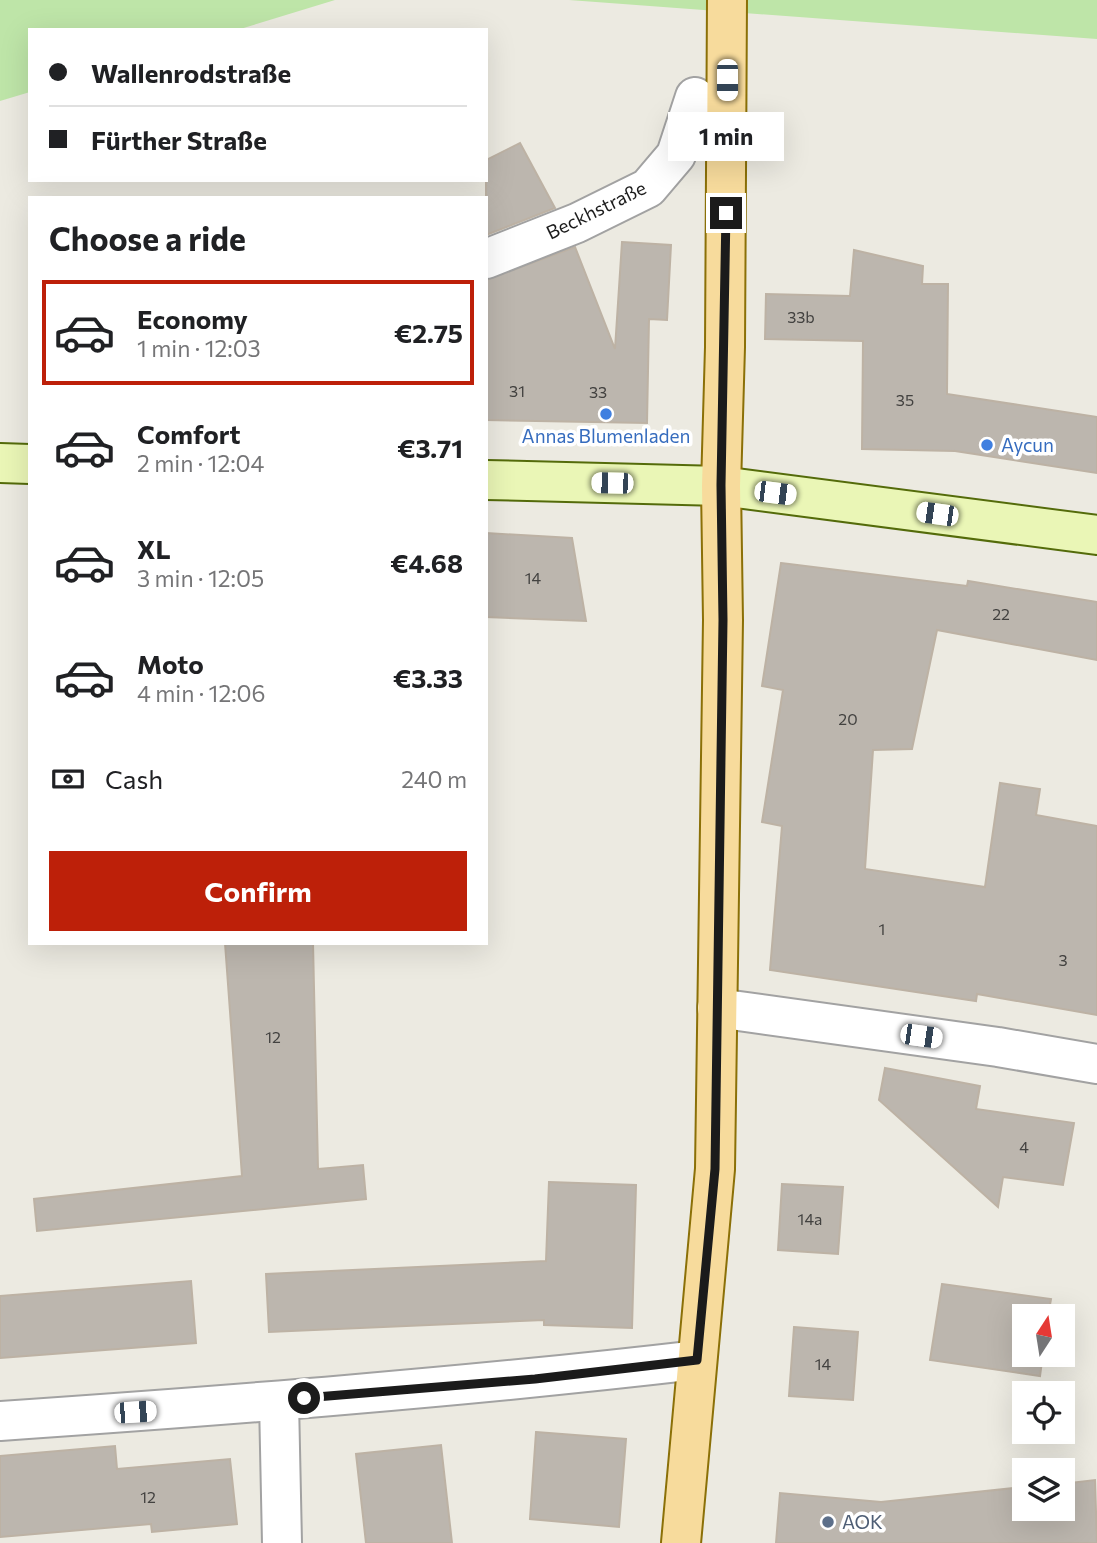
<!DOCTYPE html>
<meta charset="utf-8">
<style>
:root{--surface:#fff;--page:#f6f6f6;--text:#202124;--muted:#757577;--line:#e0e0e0;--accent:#bd2009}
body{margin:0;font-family:Commissioner,sans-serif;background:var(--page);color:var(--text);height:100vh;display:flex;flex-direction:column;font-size:26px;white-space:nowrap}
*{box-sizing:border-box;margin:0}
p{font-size:23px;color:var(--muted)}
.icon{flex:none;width:38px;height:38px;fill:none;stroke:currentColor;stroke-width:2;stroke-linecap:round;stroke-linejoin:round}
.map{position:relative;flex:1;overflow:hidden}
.side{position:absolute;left:28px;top:196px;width:460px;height:749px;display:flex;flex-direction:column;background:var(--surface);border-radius:0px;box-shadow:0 7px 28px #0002}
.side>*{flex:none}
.guide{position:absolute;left:28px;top:28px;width:460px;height:154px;border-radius:0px;box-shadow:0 7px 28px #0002;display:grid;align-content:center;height:154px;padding:0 21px;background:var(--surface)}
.needle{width:46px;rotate:12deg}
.tools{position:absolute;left:1012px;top:1304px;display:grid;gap:14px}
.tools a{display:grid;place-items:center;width:63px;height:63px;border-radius:0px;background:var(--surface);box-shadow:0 7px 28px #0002;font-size:35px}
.end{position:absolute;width:32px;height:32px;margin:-16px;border:9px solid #1b1b1b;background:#fff;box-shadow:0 0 0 4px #fff}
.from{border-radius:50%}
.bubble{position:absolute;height:49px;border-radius:0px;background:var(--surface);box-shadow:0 7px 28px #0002;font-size:23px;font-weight:700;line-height:49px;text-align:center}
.car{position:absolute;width:21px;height:42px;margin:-21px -10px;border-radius:9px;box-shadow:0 0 5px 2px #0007;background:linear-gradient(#fff 24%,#345 0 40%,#fff 0 76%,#345 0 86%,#fff 0)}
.guide b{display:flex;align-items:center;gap:24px;height:66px;font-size:26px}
.guide b+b{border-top:2px solid var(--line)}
.guide i{width:18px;height:18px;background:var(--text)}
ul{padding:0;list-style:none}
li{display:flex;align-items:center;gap:21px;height:105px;margin:0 14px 10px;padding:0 7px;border:4px solid transparent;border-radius:0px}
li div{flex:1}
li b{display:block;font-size:26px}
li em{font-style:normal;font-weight:700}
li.on{border-color:var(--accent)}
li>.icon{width:63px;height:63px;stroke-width:1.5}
h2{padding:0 21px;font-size:32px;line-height:84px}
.pay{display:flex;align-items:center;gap:18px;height:77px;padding:0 21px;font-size:26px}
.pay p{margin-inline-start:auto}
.action{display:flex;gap:14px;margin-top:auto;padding:14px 21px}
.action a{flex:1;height:80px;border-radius:0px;background:var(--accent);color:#fff;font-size:28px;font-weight:700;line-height:80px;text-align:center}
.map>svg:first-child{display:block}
.grass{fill:#bee5a8}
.building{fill:#bcb6ae;stroke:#bdb2a4;stroke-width:2}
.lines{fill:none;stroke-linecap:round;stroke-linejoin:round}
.minor-casing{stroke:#a2a2a2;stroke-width:42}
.secondary-casing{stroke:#546b0a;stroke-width:42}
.primary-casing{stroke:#8b7007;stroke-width:42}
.minor{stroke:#fff;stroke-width:38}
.secondary{stroke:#eaf6b6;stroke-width:38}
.primary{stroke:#f7db9c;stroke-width:38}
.route{stroke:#1b1b1b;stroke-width:9}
.shop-dot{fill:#3f7fe0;stroke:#fff;stroke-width:2.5}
.service-dot{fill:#5c6f8a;stroke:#fff;stroke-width:2.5}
.labels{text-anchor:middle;stroke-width:7;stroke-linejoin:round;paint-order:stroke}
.number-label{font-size:16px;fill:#434240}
.street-label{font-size:19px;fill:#1b1b1b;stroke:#fff}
.shop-label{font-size:19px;fill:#366cbe;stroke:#fff}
.service-label{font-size:19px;fill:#4e5e75;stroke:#fff;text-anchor:start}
</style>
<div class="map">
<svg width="1097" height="1543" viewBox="0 0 1097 1543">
<rect width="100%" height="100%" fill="#eceae1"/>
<!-- grass -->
<g class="grass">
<polygon points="0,0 335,0 237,30 30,30 30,92 0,101"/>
<polygon points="569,0 1097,0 1097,39"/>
</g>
<!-- building -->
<g class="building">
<polygon points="520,143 555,208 486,235 486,160"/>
<polygon points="622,242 671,245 667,320 649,319 647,423 486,420 486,280 575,247 615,349"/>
<polygon points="854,250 923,266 922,284 948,284 947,394 1097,417 1097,473 955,451 862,449 863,341 765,339 766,294 850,296"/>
<polygon points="486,533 572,538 586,621 486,617"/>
<polygon points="781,563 967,586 968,581 1097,602 1097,660 937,630 912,749 873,750 865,869 985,887 1000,783 1040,789 1036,815 1097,826 1097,1015 977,994 976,1001 770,970 782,826 762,822 783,690 762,686"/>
<polygon points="225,943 313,943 318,1169 363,1165 366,1199 37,1231 34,1199 242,1176"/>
<polygon points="885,1068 980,1086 976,1109 1074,1123 1063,1185 1003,1177 998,1207 879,1100"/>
<polygon points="549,1182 636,1185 632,1328 544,1325 544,1320 269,1332 266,1274 546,1261"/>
<polygon points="782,1184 843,1187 838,1254 778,1250"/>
<polygon points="191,1281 196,1343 0,1358 0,1296"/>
<polygon points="942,1284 1051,1299 1048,1316 1024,1316 1024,1354 1043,1354 1040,1376 930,1360"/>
<polygon points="794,1327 858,1332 853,1400 789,1396"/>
<polygon points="536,1432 626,1439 619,1527 530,1519"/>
<polygon points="441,1445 452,1543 366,1543 356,1454"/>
<polygon points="115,1446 117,1469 230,1459 237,1524 152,1532 151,1524 0,1537 0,1456"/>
<polygon points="1095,1480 1097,1543 776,1543 780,1493 881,1502 1024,1487 1024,1508 1062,1508 1062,1484"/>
</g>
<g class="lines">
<defs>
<g id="minor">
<polyline points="486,259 577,223 648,188 676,155 695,97"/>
<polyline points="717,1008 998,1047 1097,1064"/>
<polyline points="279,1401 282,1543"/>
<path d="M0,1421C233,1405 465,1387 697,1360"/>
</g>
<g id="secondary">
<polyline points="0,463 30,464"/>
<polyline points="486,480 721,486 1097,535"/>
</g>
<polyline id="primary" points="681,1543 715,1169 723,620 721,486 725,347 727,0"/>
</defs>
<!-- minor casing -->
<use href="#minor" class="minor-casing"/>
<!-- secondary casing -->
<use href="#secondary" class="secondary-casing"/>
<!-- primary casing -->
<use href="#primary" class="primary-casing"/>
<!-- minor -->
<use href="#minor" class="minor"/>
<!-- secondary -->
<use href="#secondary" class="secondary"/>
<!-- primary -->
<use href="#primary" class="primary"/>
</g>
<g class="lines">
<!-- route -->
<polyline class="route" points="304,1398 535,1379 697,1360 715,1169 723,620 721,485 726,213"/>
</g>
<!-- markers -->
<g class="shop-dot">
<circle cx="606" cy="414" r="7"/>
<circle cx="987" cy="445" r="7"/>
</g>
<circle class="service-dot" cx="828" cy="1522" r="7"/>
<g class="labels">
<!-- number labels -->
<g class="number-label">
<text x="801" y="323">33b</text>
<text x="517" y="397">31</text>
<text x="598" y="398">33</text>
<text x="905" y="406">35</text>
<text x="533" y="584">14</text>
<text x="1001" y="620">22</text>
<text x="848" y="725">20</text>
<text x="882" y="935">1</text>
<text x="1063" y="966">3</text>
<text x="273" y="1043">12</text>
<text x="1024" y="1153">4</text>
<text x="810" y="1225">14a</text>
<text x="823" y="1370">14</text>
<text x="148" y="1503">12</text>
</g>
<!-- street labels -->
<g class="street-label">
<text transform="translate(596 210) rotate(-26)" y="7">Beckhstraße</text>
</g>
<!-- shop labels -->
<g class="shop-label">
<text x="606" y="443">Annas Blumenladen</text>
<text x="1001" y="452" text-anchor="start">Aycun</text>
</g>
<!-- service labels -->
<g class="service-label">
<text x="842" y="1529">AOK</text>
</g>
</g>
</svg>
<div class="tools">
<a><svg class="needle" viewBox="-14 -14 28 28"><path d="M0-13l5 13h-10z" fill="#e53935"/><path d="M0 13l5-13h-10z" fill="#757577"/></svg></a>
<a><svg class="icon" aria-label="locate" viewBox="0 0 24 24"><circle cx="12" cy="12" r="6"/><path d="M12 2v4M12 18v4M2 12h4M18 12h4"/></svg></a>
<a><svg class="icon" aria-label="layers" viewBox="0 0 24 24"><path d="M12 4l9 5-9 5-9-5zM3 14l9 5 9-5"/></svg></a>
</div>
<i class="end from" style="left:304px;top:1398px"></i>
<i class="end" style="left:726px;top:213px"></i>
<div class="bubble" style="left:668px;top:112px;width:116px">1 min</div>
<i class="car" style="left:727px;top:80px;rotate:180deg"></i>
<i class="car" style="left:612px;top:483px;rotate:271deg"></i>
<i class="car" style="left:775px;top:493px;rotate:97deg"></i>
<i class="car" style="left:937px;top:514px;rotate:278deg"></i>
<i class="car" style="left:921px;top:1036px;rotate:98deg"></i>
<i class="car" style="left:135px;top:1412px;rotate:86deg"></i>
<div class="guide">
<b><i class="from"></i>Wallenrodstraße</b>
<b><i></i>Fürther Straße</b>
</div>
<section class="side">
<h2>Choose a ride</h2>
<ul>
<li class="on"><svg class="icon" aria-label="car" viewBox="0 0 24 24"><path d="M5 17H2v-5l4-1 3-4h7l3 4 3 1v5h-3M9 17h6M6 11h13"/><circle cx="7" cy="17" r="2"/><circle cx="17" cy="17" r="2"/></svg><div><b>Economy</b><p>1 min · 12:03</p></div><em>€2.75</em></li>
<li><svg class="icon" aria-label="car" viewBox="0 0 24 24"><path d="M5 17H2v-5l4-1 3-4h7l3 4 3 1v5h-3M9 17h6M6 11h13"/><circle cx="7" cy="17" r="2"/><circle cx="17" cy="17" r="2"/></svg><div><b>Comfort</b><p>2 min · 12:04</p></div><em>€3.71</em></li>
<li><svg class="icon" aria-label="car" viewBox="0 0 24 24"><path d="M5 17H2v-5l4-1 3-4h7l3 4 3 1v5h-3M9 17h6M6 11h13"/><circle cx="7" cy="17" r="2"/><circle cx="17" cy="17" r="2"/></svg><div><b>XL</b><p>3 min · 12:05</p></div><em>€4.68</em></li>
<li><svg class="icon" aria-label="car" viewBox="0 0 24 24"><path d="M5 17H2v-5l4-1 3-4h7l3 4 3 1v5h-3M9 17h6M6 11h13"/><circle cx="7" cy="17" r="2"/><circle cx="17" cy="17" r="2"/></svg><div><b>Moto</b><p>4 min · 12:06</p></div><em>€3.33</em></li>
</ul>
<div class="pay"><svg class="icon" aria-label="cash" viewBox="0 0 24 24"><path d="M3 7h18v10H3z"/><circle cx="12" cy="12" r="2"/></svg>Cash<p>240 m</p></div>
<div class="action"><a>Confirm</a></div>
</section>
</div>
